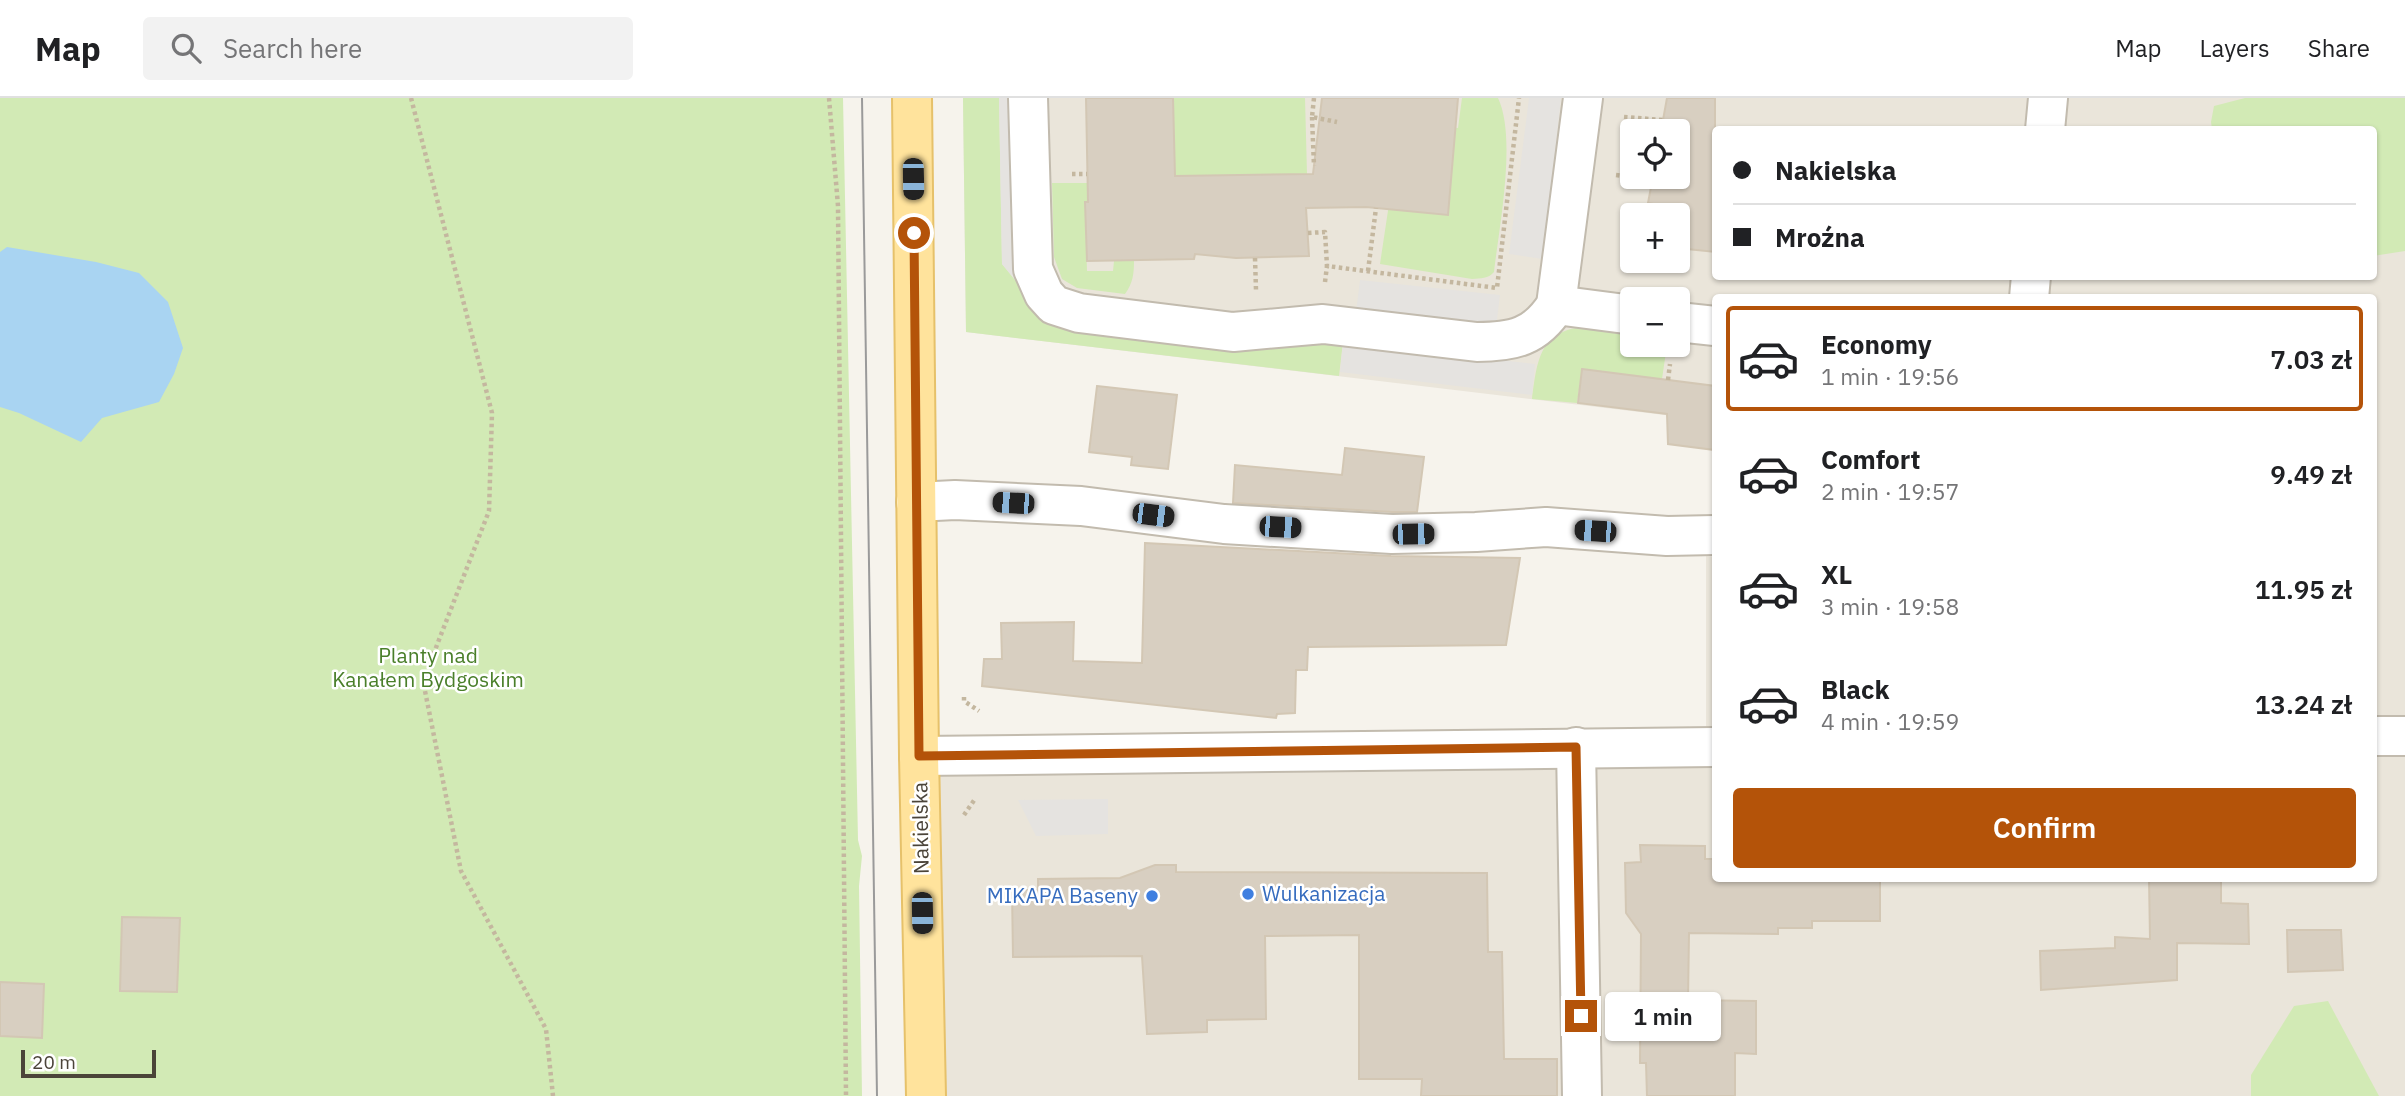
<!DOCTYPE html>
<meta charset="utf-8">
<style>
:root{--surface:#fff;--page:#f2f2f2;--text:#202124;--muted:#757577;--line:#e0e0e0;--accent:#b45309}
body{margin:0;font-family:"IBM Plex Sans",sans-serif;background:var(--page);color:var(--text);height:100vh;display:flex;flex-direction:column;font-size:26px;white-space:nowrap}
*{box-sizing:border-box;margin:0}
p{font-size:23px;color:var(--muted)}
.icon{flex:none;width:38px;height:38px;fill:none;stroke:currentColor;stroke-width:2;stroke-linecap:round;stroke-linejoin:round}
.map{position:relative;flex:1;overflow:hidden}
.details{position:absolute;left:1712px;top:196px;width:665px;height:588px;display:flex;flex-direction:column;background:var(--surface);border-radius:7px;box-shadow:0 2px 5px #0004}
.details>*{flex:none}
.hud{position:absolute;left:1712px;top:28px;width:665px;height:154px;border-radius:7px;box-shadow:0 2px 5px #0004;display:grid;align-content:center;height:154px;padding:0 21px;background:var(--surface)}
.tools{position:absolute;left:1620px;top:21px;display:grid;gap:14px}
.tools a{display:grid;place-items:center;width:70px;height:70px;border-radius:7px;background:var(--surface);box-shadow:0 2px 5px #0004;font-size:35px}
.scale{position:absolute;left:21px;bottom:18px;width:135px;box-sizing:border-box;padding-left:7px;border:4px solid #4b4439;border-top:0;font-size:19px;line-height:24px;white-space:nowrap;color:#4b4439;-webkit-text-stroke:5px #fff;paint-order:stroke}
.end{position:absolute;width:32px;height:32px;margin:-16px;border:9px solid #b45309;background:#fff;box-shadow:0 0 0 4px #fff}
.from{border-radius:50%}
.bubble{position:absolute;height:49px;border-radius:7px;background:var(--surface);box-shadow:0 2px 5px #0004;font-size:23px;font-weight:600;line-height:49px;text-align:center}
.car{position:absolute;width:21px;height:42px;margin:-21px -10px;border-radius:9px;box-shadow:0 0 5px 2px #0007;background:linear-gradient(#222 24%,#8ab4d8 0 40%,#222 0 76%,#8ab4d8 0 86%,#222 0)}
.hud b{display:flex;align-items:center;gap:24px;height:66px;font-size:26px}
.hud b+b{border-top:2px solid var(--line)}
.hud i{width:18px;height:18px;background:var(--text)}
ul{padding:12px 0 0;list-style:none}
li{display:flex;align-items:center;gap:21px;height:105px;margin:0 14px 10px;padding:0 7px;border:4px solid transparent;border-radius:7px}
li div{flex:1}
li b{display:block;font-size:26px}
li em{font-style:normal;font-weight:600}
li.on{border-color:var(--accent)}
li>.icon{width:63px;height:63px;stroke-width:1.5}
.primary-button{display:flex;gap:14px;margin-top:auto;padding:14px 21px}
.primary-button a{flex:1;height:80px;border-radius:7px;background:var(--accent);color:#fff;font-size:28px;font-weight:600;line-height:80px;text-align:center}
header{display:flex;align-items:center;gap:42px;box-sizing:border-box;height:98px;padding:0 35px;background:var(--surface);border-bottom:2px solid var(--line)}
header strong{font-size:33px}
nav{display:flex;gap:38px;margin-inline-start:auto;font-size:24px}
.search{width:490px;height:63px;background:var(--page);display:flex;align-items:center;gap:18px;box-sizing:border-box;padding:0 24px;border-radius:7px;color:var(--muted);font-size:26px}
.map>svg:first-child{display:block}
.residential{fill:#eae5da;fill-rule:evenodd}
.green{fill:#d2eab5}
.parking{fill:#e5e3e0}
.water{fill:#a9d4f2}
.building{fill:#d8cfc1;stroke:#d3c7b4;stroke-width:2}
.lines{fill:none;stroke-linecap:round;stroke-linejoin:round}
.minor-casing{stroke:#c2bbae;stroke-width:42}
.major-casing{stroke:#e6c16a;stroke-width:42}
.path{stroke:#c4b79f;stroke-width:4.5;stroke-dasharray:3.5 3.5;stroke-linecap:butt}
.minor{stroke:#fff;stroke-width:38}
.major{stroke:#ffe39c;stroke-width:38}
.tram{stroke:#9a9a9a;stroke-width:2}
.route{stroke:#b45309;stroke-width:9}
.shop-dot{fill:#3f7fe0;stroke:#fff;stroke-width:2.5}
.labels{text-anchor:middle;stroke-width:5;stroke-linejoin:round;paint-order:stroke}
.park-label{font-size:21px;fill:#4a7f2a;stroke:#fff}
.street-label{font-size:21px;fill:#4b4439;stroke:#fff}
.shop-label{font-size:21px;fill:#366cbe;stroke:#fff;text-anchor:start}
</style>
<header>
<strong>Map</strong>
<div class="search"><svg class="icon" aria-label="search" viewBox="0 0 24 24"><circle cx="10" cy="10" r="6"/><path d="M15 15l6 6"/></svg>Search here</div>
<nav><a>Map</a><a>Layers</a><a>Share</a></nav>
</header>
<div class="map">
<svg width="2405" height="998" viewBox="0 0 2405 998">
<rect width="100%" height="100%" fill="#f6f3ec"/>
<!-- residential -->
<path class="residential" d="M963,0H2405V998H926L919,658L1706,648V458L1715,459V780H2373V200H1715V323L966,234ZM1715,32H2373V178H1715ZM1633,33H1678V79H1633ZM1633,117H1678V163H1633ZM1633,201H1678V247H1633Z"/>
<!-- green -->
<g class="green">
<polygon points="0,0 843,0 858,742 862,758 859,788 862,998 0,998"/>
<polygon points="963,0 999,0 1002,166 1037,209 1343,244 1339,278 966,234"/>
<polygon points="1173,0 1305,0 1307,76 1175,78"/>
<path d="M1462,0H1498C1517,40 1499,129 1494,174C1488,181 1481,180 1472,181L1380,166L1389,106L1449,29L1458,30Z"/>
<polygon points="2245,0 2405,0 2405,153 2373,158 2373,32 2212,31 2211,24 2214,8"/>
<path d="M1052,85H1088V104L1085,105L1087,173H1113L1114,163L1134,162C1134,176 1133,185 1125,196L1077,190L1062,181L1054,159Z"/>
<path d="M1582,229L1633,236V247H1667L1662,281L1582,271L1577,305L1532,301C1537,266 1538,234 1582,229Z"/>
<polygon points="2328,903 2379,998 2251,998 2251,977 2294,908"/>
</g>
<!-- parking -->
<g class="parking">
<polygon points="999,0 1016,0 1027,196 1002,166"/>
<polygon points="1529,0 1561,0 1543,161 1509,156"/>
<polygon points="1360,182 1500,197 1496,230 1356,214"/>
<polygon points="1343,244 1535,266 1532,297 1340,274"/>
<polygon points="1108,701 1108,736 1036,738 1018,702"/>
</g>
<!-- water -->
<polygon class="water" points="7,149 96,164 139,175 168,204 183,250 174,276 159,304 102,320 81,344 19,315 0,309 0,154"/>
<!-- building -->
<g class="building">
<polygon points="1086,0 1173,0 1175,78 1313,76 1322,0 1458,0 1448,117 1366,109 1306,110 1309,158 1236,160 1195,156 1194,161 1087,163 1085,104 1088,104"/>
<polygon points="1667,0 1715,0 1715,154 1678,150 1678,117 1658,117 1659,107 1648,105 1653,79 1678,79 1678,33 1661,33"/>
<polygon points="1582,271 1715,288 1715,352 1668,346 1667,316 1578,305"/>
<polygon points="1097,288 1177,297 1168,371 1131,367 1132,359 1089,354"/>
<polygon points="1345,350 1424,359 1417,414 1392,414 1233,405 1235,367 1342,377"/>
<polygon points="1145,445 1391,458 1520,460 1506,547 1308,549 1307,572 1296,572 1295,615 1277,616 1276,620 982,588 984,561 1002,561 1001,525 1074,524 1073,563 1142,565"/>
<polygon points="1640,747 1705,748 1705,761 1715,761 1715,780 1880,780 1880,823 1812,823 1812,830 1778,830 1778,836 1689,835 1688,902 1756,903 1756,956 1735,955 1735,998 1647,998 1646,965 1640,965 1641,836 1626,815 1625,765 1641,764"/>
<polygon points="1155,767 1176,767 1176,774 1487,775 1488,854 1502,854 1504,961 1557,961 1557,998 1421,998 1422,981 1359,981 1359,837 1265,838 1266,921 1207,922 1207,934 1147,936 1142,858 1013,859 1012,792 1038,792 1038,781 1120,780"/>
<polygon points="2149,780 2221,780 2221,805 2248,806 2249,846 2177,845 2177,882 2041,892 2040,853 2115,850 2115,839 2150,841"/>
<polygon points="122,819 180,820 177,894 120,893"/>
<polygon points="2287,832 2341,832 2343,872 2288,874"/>
<polygon points="0,884 44,886 42,940 0,938"/>
</g>
<g class="lines">
<defs>
<g id="minor">
<path d="M1028,0L1033,171L1044,196L1054,207L1079,215L1233,234L1323,226L1477,244C1513,244 1536,239 1556,207L1583,0"/>
<polyline points="2045,32 2048,0"/>
<polyline points="2029,200 2031,178"/>
<polyline points="1556,207 1633,217"/>
<polyline points="1678,224 1715,228"/>
<polyline points="916,404 955,402 1081,408 1224,426 1392,436 1476,434 1546,429 1667,438 1715,437"/>
<polyline points="2373,638 2405,638"/>
<polyline points="1576,649 1582,998"/>
<polyline points="919,658 1715,649"/>
</g>
<polyline id="major" points="912,0 919,658 926,998"/>
</defs>
<!-- minor casing -->
<use href="#minor" class="minor-casing"/>
<!-- major casing -->
<use href="#major" class="major-casing"/>
<!-- path -->
<g class="path">
<polyline points="411,0 492,315 489,413 423,583 461,773 546,931 553,998"/>
<polyline points="829,0 838,108 846,998"/>
<polyline points="1314,0 1312,19 1337,24"/>
<polyline points="1312,19 1314,68"/>
<polyline points="1624,19 1663,22"/>
<polyline points="1072,76 1087,76"/>
<polyline points="1616,77 1656,82"/>
<polyline points="1308,135 1325,134 1327,168"/>
<polyline points="1255,160 1256,192"/>
<polyline points="1368,173 1376,110"/>
<polyline points="1325,184 1327,168 1497,190 1519,0"/>
<polyline points="1668,282 1670,266"/>
<polyline points="964,599 964,603 979,613"/>
<polyline points="964,717 975,701"/>
</g>
<!-- minor -->
<use href="#minor" class="minor"/>
<!-- major -->
<use href="#major" class="major"/>
<!-- tram -->
<polyline class="tram" points="862,0 877,998"/>
</g>
<g class="lines">
<!-- route -->
<polyline class="route" points="914,135 919,658 1576,649 1581,918"/>
</g>
<!-- markers -->
<g class="shop-dot">
<circle cx="1248" cy="796" r="7"/>
<circle cx="1152" cy="798" r="7"/>
</g>
<g class="labels">
<!-- park labels -->
<g class="park-label">
<text x="428" y="565">Planty nad<tspan x="428" dy="24">Kanałem Bydgoskim</tspan></text>
</g>
<!-- street labels -->
<g class="street-label">
<text transform="translate(921 730) rotate(-91)" y="7">Nakielska</text>
</g>
<!-- shop labels -->
<g class="shop-label">
<text x="1262" y="803">Wulkanizacja</text>
<text x="1138" y="805" text-anchor="end">MIKAPA Baseny</text>
</g>
</g>
</svg>
<div class="tools">
<a><svg class="icon" aria-label="locate" viewBox="0 0 24 24"><circle cx="12" cy="12" r="6"/><path d="M12 2v4M12 18v4M2 12h4M18 12h4"/></svg></a>
<a>+</a>
<a>−</a>
</div>
<div class="scale">20 m</div>
<i class="end from" style="left:914px;top:135px"></i>
<i class="end" style="left:1581px;top:918px"></i>
<div class="bubble" style="left:1605px;top:894px;width:116px">1 min</div>
<i class="car" style="left:913px;top:81px;rotate:179deg"></i>
<i class="car" style="left:1013px;top:405px;rotate:273deg"></i>
<i class="car" style="left:1153px;top:417px;rotate:97deg"></i>
<i class="car" style="left:1280px;top:429px;rotate:93deg"></i>
<i class="car" style="left:1595px;top:433px;rotate:274deg"></i>
<i class="car" style="left:1413px;top:436px;rotate:89deg"></i>
<i class="car" style="left:922px;top:815px;rotate:179deg"></i>
<div class="hud">
<b><i class="from"></i>Nakielska</b>
<b><i></i>Mroźna</b>
</div>
<section class="details">
<ul>
<li class="on"><svg class="icon" aria-label="car" viewBox="0 0 24 24"><path d="M5 17H2v-5l4-1 3-4h7l3 4 3 1v5h-3M9 17h6M6 11h13"/><circle cx="7" cy="17" r="2"/><circle cx="17" cy="17" r="2"/></svg><div><b>Economy</b><p>1 min · 19:56</p></div><em>7.03 zł</em></li>
<li><svg class="icon" aria-label="car" viewBox="0 0 24 24"><path d="M5 17H2v-5l4-1 3-4h7l3 4 3 1v5h-3M9 17h6M6 11h13"/><circle cx="7" cy="17" r="2"/><circle cx="17" cy="17" r="2"/></svg><div><b>Comfort</b><p>2 min · 19:57</p></div><em>9.49 zł</em></li>
<li><svg class="icon" aria-label="car" viewBox="0 0 24 24"><path d="M5 17H2v-5l4-1 3-4h7l3 4 3 1v5h-3M9 17h6M6 11h13"/><circle cx="7" cy="17" r="2"/><circle cx="17" cy="17" r="2"/></svg><div><b>XL</b><p>3 min · 19:58</p></div><em>11.95 zł</em></li>
<li><svg class="icon" aria-label="car" viewBox="0 0 24 24"><path d="M5 17H2v-5l4-1 3-4h7l3 4 3 1v5h-3M9 17h6M6 11h13"/><circle cx="7" cy="17" r="2"/><circle cx="17" cy="17" r="2"/></svg><div><b>Black</b><p>4 min · 19:59</p></div><em>13.24 zł</em></li>
</ul>
<div class="primary-button"><a>Confirm</a></div>
</section>
</div>
